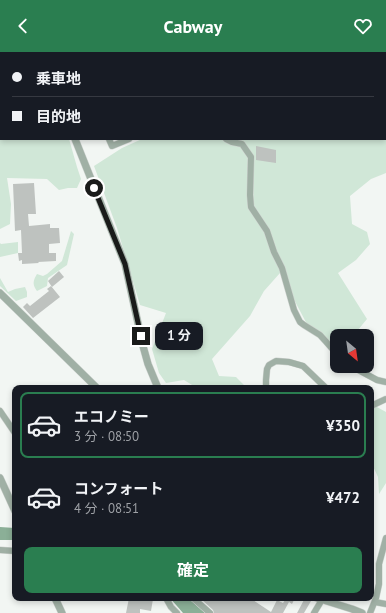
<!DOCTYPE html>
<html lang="ja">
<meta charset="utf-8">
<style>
:root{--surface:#171b24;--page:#242831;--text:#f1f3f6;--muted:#9ea1a6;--line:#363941;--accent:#2a7e50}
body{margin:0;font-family:"PT Sans","Noto Sans JP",sans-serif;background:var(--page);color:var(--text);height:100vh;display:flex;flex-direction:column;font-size:15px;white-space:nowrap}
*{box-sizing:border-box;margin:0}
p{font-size:13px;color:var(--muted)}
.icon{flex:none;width:22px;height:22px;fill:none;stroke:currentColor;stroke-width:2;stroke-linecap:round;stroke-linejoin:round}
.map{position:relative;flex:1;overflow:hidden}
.drawer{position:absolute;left:12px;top:333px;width:362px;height:216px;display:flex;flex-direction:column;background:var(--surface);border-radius:8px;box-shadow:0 2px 6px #0003}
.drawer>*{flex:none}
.banner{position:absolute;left:0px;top:0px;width:386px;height:88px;box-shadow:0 2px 6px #0003;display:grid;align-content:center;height:88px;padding:0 12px;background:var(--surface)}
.needle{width:26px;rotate:151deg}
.buttons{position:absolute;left:330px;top:277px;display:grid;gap:8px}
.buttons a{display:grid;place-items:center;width:44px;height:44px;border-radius:8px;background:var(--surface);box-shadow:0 2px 6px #0003;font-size:20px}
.end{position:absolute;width:18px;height:18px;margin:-9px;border:5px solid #1a1b1a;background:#fff;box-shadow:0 0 0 2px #fff}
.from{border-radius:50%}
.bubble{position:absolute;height:28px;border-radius:8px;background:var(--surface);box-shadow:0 2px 6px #0003;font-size:13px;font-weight:700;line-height:28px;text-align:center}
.banner b{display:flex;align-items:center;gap:14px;height:38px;font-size:15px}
.banner b+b{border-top:1px solid var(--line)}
.banner i{width:10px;height:10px;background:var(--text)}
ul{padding:7px 0 0;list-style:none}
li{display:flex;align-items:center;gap:12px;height:66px;margin:0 8px 6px;padding:0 4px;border:2px solid transparent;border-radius:8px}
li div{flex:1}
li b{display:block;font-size:15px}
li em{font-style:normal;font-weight:700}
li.current{border-color:var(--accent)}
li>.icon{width:36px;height:36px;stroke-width:1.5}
.cta{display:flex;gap:8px;margin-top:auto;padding:8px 12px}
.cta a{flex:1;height:46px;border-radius:8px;background:var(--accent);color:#fff;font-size:16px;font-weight:700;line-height:46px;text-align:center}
header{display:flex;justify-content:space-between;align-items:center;height:52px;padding:0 12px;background:var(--accent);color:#fff;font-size:18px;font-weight:700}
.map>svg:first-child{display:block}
.green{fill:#d0e7d7}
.water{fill:#8baf97}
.building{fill:#bec2bf}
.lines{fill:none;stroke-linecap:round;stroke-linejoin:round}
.minor-casing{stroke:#cfd3d0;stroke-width:7}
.tertiary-casing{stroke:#cfd3d0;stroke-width:8}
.minor{stroke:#a0b0a5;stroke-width:6}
.tertiary{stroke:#a0b0a5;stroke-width:7}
.route{stroke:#1a1b1a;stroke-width:5}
</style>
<header><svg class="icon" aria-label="back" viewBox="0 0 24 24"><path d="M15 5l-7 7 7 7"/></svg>Cabway<svg class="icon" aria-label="heart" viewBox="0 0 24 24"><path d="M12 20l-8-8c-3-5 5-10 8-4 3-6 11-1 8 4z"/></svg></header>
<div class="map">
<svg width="386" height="561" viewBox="0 0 386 561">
<rect width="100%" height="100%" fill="#f2f6f3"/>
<!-- green -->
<g class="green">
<polygon points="0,0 29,0 30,1 1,1 1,87 69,87 77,115 81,127 77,136 68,136 59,138 47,127 7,126 11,152 10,172 0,177"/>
<polygon points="161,0 386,0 386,121 371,127 350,144 352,172 367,180 370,192 356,208 338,221 367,267 353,284 337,284 337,302 309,276 280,221 264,239 250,264 212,307 219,324 236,325 247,336 197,336 184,328 166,331 159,321 152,297 166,261 140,253 117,176 94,114 122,96 142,87 385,87 385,1 162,1"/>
<path d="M71,179L74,182L67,213L48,226L47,234L37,239C32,232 33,229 37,222L43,224L47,222L62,209Z"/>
<polygon points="18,190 18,201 0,205 0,191 1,192"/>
<polygon points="0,226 8,240 15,237 25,235 27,240 27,245 16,249 0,234"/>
<polygon points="375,354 386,360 386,431 379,442 378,425 371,410 371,356"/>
</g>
<!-- water -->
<g class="water">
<polygon points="0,475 15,476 15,488 0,488"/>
<polygon points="170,546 188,546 205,561 183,561"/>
</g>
<!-- building -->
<g class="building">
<polygon points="256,94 276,98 276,111 256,108"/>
<polygon points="34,131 36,162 28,162 29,174 50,172 50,176 59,176 60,191 49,192 49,201 56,201 56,209 38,210 39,211 22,212 22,208 19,209 18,201 22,201 21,178 15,179 13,132"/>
<polygon points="59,219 64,225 52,235 48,229"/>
<polygon points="51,234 60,245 33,266 23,255 27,251 30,254 49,239 47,237"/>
<polygon points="129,546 153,547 151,559 140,557 140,561 126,561"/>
<polygon points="200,546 250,546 271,560 277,548 283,551 285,548 281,546 295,546 292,552 289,550 283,561 214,561 213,558"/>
<polygon points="305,546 311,549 304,561 297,561"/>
</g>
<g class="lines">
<defs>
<g id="minor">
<polyline points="158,0 158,1"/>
<polyline points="108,1 110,0"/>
<polyline points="264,1 264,0"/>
<polyline points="109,87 112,94 129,87"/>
<polyline points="226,87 232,90 242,92 251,105 250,143 251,155 267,179 274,200 282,216 294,258 300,270 304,273 320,283 337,302"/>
<polyline points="351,314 377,328 386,330"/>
<polyline points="266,336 266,328 267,317 269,313 276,309 289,310 303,314 326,336"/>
<polyline points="371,354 386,347"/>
<polyline points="0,359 15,381"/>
<polyline points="0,498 15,499"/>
<polyline points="166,546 171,555 177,561"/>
<polyline points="193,546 210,561"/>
<polyline points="375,550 386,552"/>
<polyline points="314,561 320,551 321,547"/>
<polyline points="370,561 376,546 379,532 379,512 386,486"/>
</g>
<g id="tertiary">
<polyline points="38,0 38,1"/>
<polyline points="75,87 125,212 143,294 148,312 158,336"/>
<polyline points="0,241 97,336"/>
<polyline points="0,426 15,459"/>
<polyline points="55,546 62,561"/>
<polyline points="317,546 352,557 362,561"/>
</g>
</defs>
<!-- minor casing -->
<use href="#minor" class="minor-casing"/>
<!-- tertiary casing -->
<use href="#tertiary" class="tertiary-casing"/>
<!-- minor -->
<use href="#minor" class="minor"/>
<!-- tertiary -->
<use href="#tertiary" class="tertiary"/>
</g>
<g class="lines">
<!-- route -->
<polyline class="route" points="94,136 125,212 141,284"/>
</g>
</svg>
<div class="buttons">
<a><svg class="needle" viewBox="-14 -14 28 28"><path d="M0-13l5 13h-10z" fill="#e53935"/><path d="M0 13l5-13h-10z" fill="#9ea1a6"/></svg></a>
</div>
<i class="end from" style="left:94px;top:136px"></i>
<i class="end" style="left:141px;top:284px"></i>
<div class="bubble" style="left:155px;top:270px;width:48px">1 分</div>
<div class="banner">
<b><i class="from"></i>乗車地</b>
<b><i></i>目的地</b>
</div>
<section class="drawer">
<ul>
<li class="current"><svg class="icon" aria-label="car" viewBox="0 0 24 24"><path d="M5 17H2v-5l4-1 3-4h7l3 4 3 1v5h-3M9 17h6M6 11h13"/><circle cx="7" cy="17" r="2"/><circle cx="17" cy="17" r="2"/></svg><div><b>エコノミー</b><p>3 分 · 08:50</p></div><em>¥350</em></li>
<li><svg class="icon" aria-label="car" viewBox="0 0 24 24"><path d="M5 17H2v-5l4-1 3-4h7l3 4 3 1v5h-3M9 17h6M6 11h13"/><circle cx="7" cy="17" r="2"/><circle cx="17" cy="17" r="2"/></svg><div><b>コンフォート</b><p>4 分 · 08:51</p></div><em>¥472</em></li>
</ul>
<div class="cta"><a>確定</a></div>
</section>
</div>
